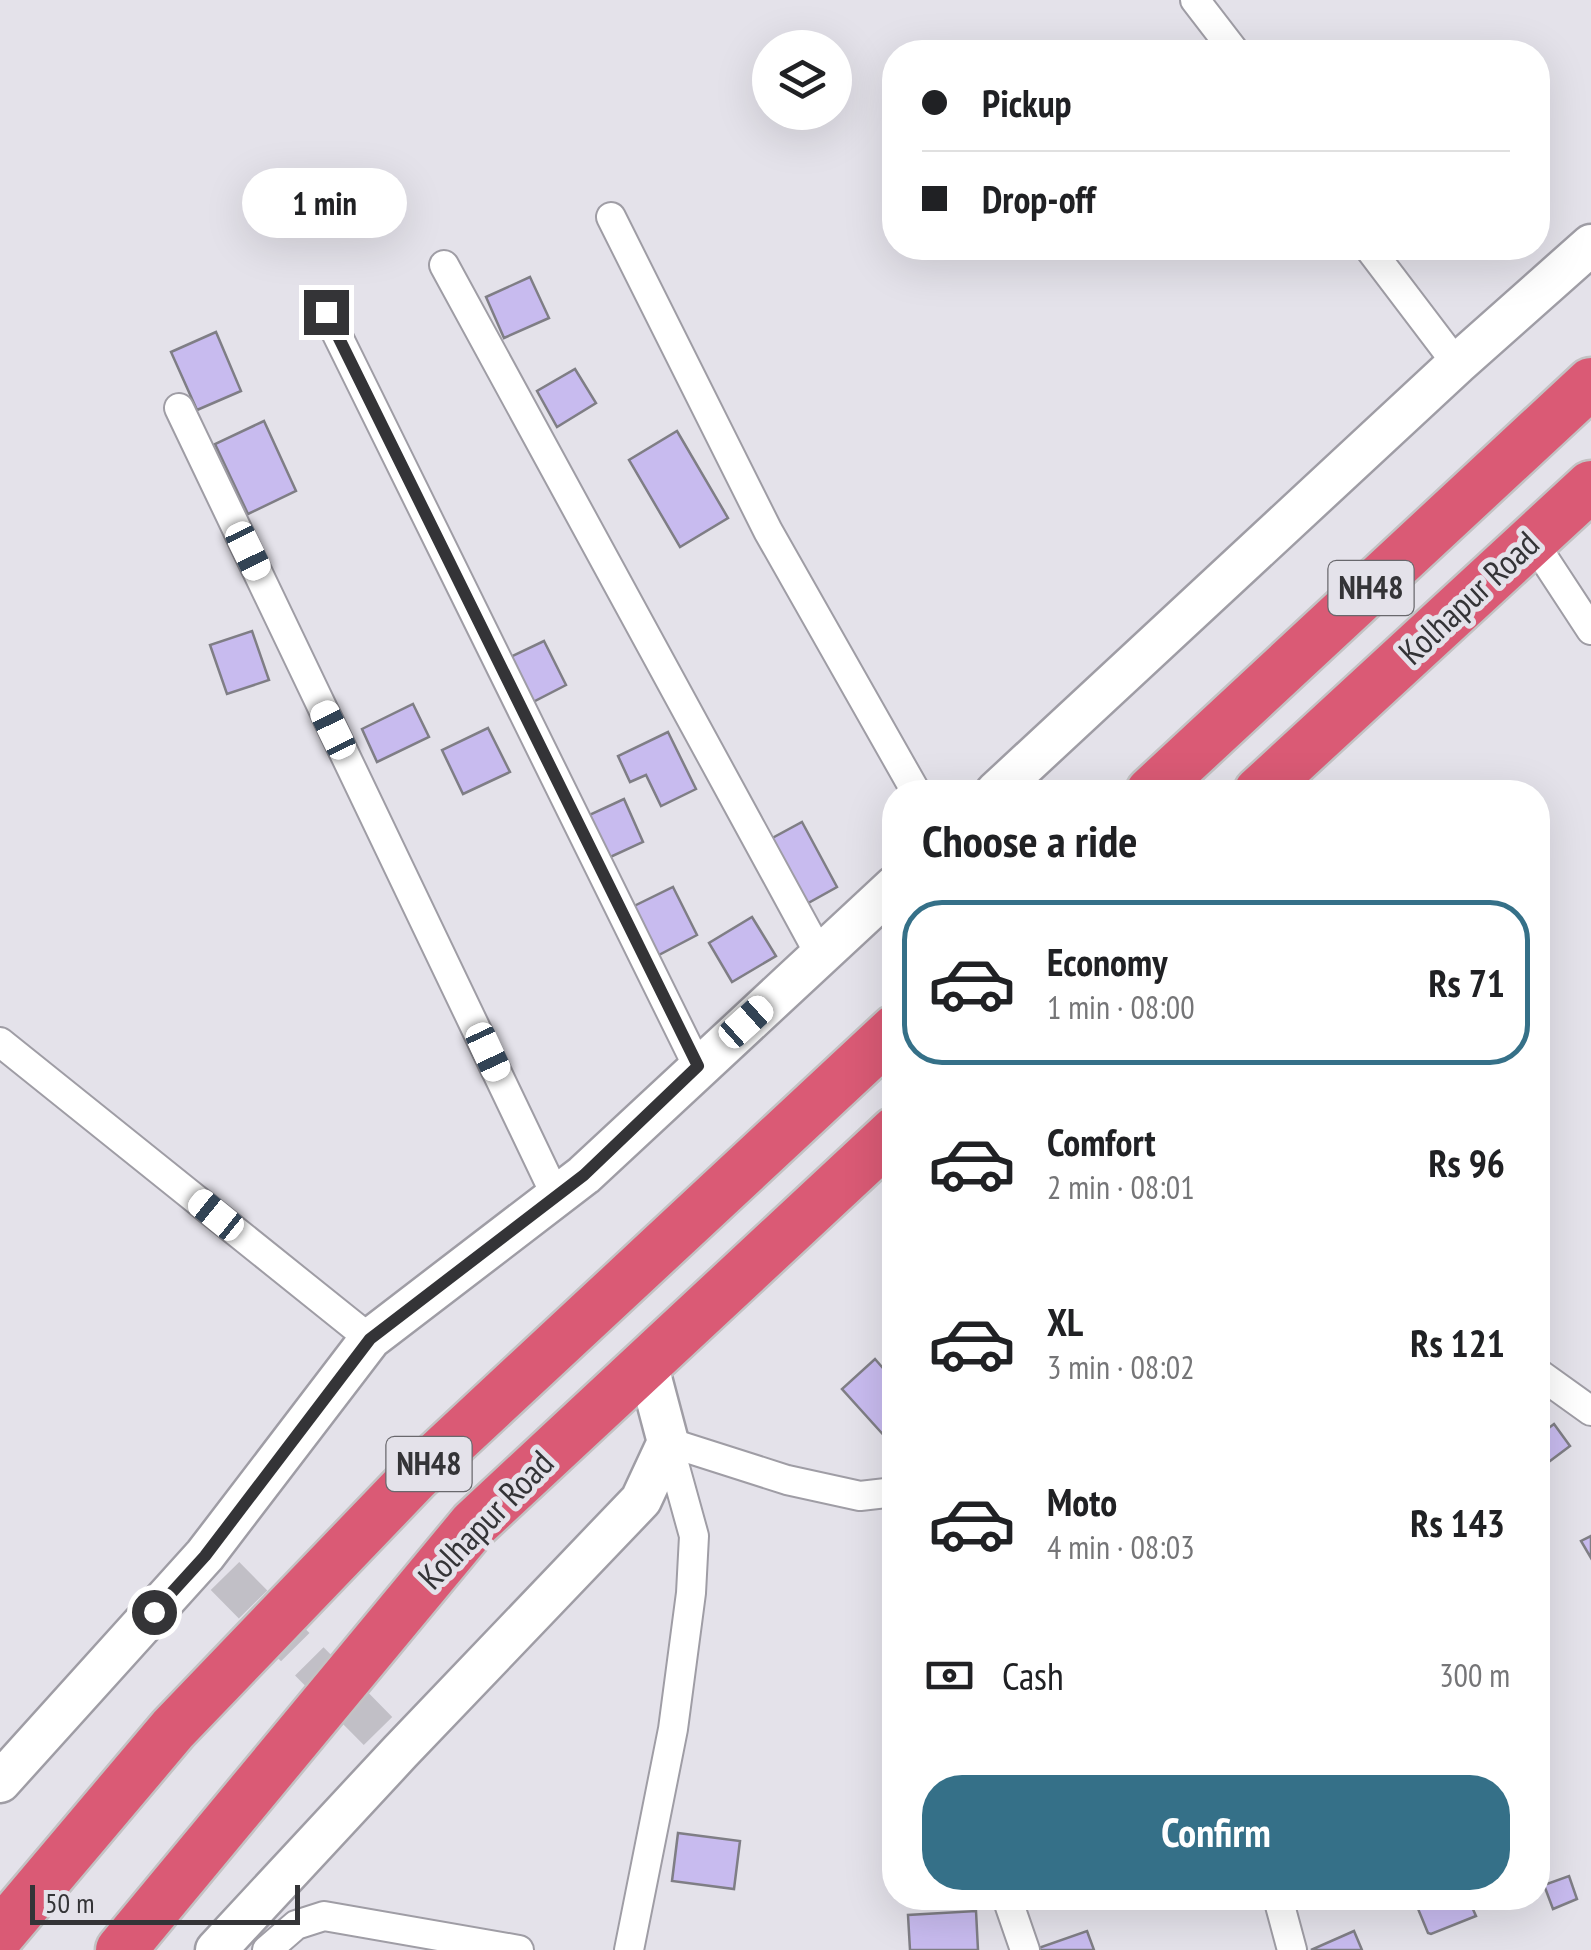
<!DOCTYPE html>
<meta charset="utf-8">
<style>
:root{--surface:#fff;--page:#f6f6f6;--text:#202124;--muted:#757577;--line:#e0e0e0;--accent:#357088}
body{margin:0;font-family:"PT Sans Narrow",sans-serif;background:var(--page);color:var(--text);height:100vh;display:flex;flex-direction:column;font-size:38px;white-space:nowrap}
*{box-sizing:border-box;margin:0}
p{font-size:32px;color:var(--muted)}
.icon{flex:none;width:55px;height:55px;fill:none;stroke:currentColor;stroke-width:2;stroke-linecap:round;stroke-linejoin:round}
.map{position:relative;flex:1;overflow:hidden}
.details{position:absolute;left:882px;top:780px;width:668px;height:1130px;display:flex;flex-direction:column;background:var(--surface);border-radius:40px;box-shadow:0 10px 40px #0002}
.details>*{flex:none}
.banner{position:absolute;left:882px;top:40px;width:668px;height:220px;border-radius:40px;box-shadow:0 10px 40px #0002;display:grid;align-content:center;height:220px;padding:0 40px;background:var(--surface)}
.controls{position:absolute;left:752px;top:30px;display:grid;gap:20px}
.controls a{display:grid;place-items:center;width:100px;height:100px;border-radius:50%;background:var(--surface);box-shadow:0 10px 40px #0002;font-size:50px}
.scale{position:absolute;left:30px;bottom:25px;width:270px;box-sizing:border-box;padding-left:10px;border:5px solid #343437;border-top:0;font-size:28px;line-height:35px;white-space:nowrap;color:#343437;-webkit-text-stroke:8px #e4e2ea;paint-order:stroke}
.end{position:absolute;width:45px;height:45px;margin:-22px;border:12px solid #343437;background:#fff;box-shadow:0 0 0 5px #fff}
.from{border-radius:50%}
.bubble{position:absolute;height:70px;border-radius:35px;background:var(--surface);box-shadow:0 10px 40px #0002;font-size:32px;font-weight:800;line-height:70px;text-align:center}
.car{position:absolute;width:30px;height:60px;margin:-30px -15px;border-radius:12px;box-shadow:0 0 8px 2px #0007;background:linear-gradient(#fff 24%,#345 0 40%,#fff 0 76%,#345 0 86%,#fff 0)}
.banner b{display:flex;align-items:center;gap:35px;height:95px;font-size:38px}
.banner b+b{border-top:2px solid var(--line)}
.banner i{width:25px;height:25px;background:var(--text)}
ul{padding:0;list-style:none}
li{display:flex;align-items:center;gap:30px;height:165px;margin:0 20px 15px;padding:0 20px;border:5px solid transparent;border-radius:40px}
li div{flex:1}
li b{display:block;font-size:38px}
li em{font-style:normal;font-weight:800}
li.current{border-color:var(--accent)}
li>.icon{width:90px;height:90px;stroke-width:1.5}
h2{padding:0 40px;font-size:45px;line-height:120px}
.pay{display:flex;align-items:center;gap:25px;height:110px;padding:0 40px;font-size:38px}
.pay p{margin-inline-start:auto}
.primary-button{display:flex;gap:20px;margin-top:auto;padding:20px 40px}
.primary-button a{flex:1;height:115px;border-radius:40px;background:var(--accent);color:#fff;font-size:40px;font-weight:800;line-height:115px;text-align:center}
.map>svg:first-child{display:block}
.building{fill:#c8bbef;stroke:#7f7e85;stroke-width:2.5}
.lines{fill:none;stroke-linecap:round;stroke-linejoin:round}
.secondary-tunnel{stroke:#c1bfc6;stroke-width:40;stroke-dasharray:40 20;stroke-linecap:butt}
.street-casing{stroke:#9f9da5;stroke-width:32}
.secondary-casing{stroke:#9f9da5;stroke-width:45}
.highway-casing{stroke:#c2c2c3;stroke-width:55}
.street{stroke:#fff;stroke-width:28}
.secondary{stroke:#fff;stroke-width:40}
.highway{stroke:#da5a75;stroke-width:50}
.route{stroke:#343437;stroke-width:12}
.labels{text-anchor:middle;stroke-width:10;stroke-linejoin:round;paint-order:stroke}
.shield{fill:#e4e2ea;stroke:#69686d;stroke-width:2.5}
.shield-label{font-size:32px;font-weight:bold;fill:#343437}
.street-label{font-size:35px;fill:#343437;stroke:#e4e2ea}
</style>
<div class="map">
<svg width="1591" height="1950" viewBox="0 0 1591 1950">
<rect width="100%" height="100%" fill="#e4e2ea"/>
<!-- building -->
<g class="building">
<polygon points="530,277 549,318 504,338 486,297"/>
<polygon points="216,332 241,391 197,410 171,352"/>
<polygon points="575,369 596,403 557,427 537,391"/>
<polygon points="264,421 296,491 248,514 215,444"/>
<polygon points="677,431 728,518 680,547 629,460"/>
<polygon points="252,631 269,680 227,694 210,645"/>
<polygon points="544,641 566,685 529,704 506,659"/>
<polygon points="413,704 429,737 377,762 362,729"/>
<polygon points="488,728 510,772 463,794 442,750"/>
<polygon points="668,732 696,789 661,806 646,775 630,782 618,756"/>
<polygon points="624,799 643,842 606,859 587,816"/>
<polygon points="802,822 837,887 801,907 765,842"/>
<polygon points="673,887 697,935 653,958 628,909"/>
<polygon points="752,917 776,956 732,982 709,943"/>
<polygon points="875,1359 895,1382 895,1433 888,1440 842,1389"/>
<polygon points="1554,1424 1570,1446 1538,1470 1538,1436"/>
<polygon points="1591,1536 1591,1558 1581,1541"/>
<polygon points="678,1833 740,1841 734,1889 672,1881"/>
<polygon points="1569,1876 1577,1899 1553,1909 1544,1885"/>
<polygon points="1417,1898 1468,1898 1476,1916 1431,1934 1428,1933 1414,1899"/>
<polygon points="976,1911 978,1950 910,1950 908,1915"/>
<polygon points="1087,1931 1094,1950 1033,1950"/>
<polygon points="1354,1931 1362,1950 1311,1950"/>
</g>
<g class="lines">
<!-- secondary-tunnel -->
<polyline class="secondary-tunnel" points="225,1576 378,1731"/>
<defs>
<g id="street">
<polyline points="1195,0 1235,52"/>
<polyline points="611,217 768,531 916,792"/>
<polyline points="1369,248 1457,364"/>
<polyline points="444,265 820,955"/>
<polyline points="326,312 698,1067"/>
<polyline points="179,408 556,1196"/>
<polyline points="1532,540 1591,630"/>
<polyline points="0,1042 370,1339"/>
<polyline points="1538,1373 1591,1411"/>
<polyline points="668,1442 787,1480 860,1496 895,1492"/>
<polyline points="1007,1898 1025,1950"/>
<polyline points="1278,1898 1292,1950"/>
<polyline points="267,1950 296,1925 324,1916 519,1950"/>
<polyline points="629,1950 673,1729 691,1593 694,1536 668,1442"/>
</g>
<g id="secondary">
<polyline points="996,792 1457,364 1591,245"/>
<polyline points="0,1782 205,1555 370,1339 584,1175 895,886"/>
<polyline points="216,1950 400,1752 641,1500 668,1442 647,1363"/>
</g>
<g id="highway">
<polyline points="1151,792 1591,383"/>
<polyline points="1259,792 1591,486"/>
<polyline points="0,1934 173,1729 415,1477 895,1030"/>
<polyline points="121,1950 474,1524 895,1132"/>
</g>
</defs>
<!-- street casing -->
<use href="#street" class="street-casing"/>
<!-- secondary casing -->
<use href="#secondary" class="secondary-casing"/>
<!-- highway casing -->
<use href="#highway" class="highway-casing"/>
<!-- street -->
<use href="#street" class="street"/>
<!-- secondary -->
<use href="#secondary" class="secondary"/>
<!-- highway -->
<use href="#highway" class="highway"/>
</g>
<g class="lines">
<!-- route -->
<polyline class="route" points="154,1612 205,1556 370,1339 584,1175 698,1066 326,312"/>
</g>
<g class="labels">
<!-- shield labels -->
<g class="shield">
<rect x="1328.5" y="561" width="85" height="54" rx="8"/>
<rect x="386.5" y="1437" width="85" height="54" rx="8"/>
</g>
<g class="shield-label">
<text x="1371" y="599">NH48</text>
<text x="429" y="1475">NH48</text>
</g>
<!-- street labels -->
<g class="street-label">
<text transform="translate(1469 598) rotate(-43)" y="12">Kolhapur Road</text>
<text transform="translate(486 1520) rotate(-46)" y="12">Kolhapur Road</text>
</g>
</g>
</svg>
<div class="controls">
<a><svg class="icon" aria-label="layers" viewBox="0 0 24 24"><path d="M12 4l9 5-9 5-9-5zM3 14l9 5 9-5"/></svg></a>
</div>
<div class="scale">50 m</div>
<i class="end from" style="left:154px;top:1612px"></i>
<i class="end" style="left:326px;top:312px"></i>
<div class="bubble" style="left:242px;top:168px;width:165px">1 min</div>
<i class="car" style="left:248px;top:551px;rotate:154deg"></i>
<i class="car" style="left:333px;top:730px;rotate:334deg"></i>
<i class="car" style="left:746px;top:1022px;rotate:48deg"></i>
<i class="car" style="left:488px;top:1052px;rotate:155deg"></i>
<i class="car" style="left:216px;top:1215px;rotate:309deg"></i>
<div class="banner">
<b><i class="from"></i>Pickup</b>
<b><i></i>Drop-off</b>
</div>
<section class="details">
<h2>Choose a ride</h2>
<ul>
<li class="current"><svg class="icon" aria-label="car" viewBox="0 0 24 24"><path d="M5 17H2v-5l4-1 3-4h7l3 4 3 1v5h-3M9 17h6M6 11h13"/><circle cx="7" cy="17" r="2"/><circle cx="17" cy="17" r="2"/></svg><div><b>Economy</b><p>1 min · 08:00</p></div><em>Rs 71</em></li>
<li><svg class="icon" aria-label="car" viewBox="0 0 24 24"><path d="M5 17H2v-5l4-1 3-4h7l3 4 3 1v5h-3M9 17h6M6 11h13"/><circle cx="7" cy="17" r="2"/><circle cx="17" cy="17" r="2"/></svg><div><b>Comfort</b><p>2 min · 08:01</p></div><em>Rs 96</em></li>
<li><svg class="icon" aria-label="car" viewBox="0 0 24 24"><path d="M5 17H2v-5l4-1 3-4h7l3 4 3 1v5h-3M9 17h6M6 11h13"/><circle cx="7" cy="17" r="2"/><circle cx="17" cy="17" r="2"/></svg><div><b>XL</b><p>3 min · 08:02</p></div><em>Rs 121</em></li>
<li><svg class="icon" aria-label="car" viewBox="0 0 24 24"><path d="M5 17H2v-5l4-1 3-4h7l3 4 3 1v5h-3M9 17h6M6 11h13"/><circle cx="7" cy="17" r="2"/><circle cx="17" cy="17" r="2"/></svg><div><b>Moto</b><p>4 min · 08:03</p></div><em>Rs 143</em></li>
</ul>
<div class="pay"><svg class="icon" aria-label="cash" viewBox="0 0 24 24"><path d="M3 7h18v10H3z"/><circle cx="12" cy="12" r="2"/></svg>Cash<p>300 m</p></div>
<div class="primary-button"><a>Confirm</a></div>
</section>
</div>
